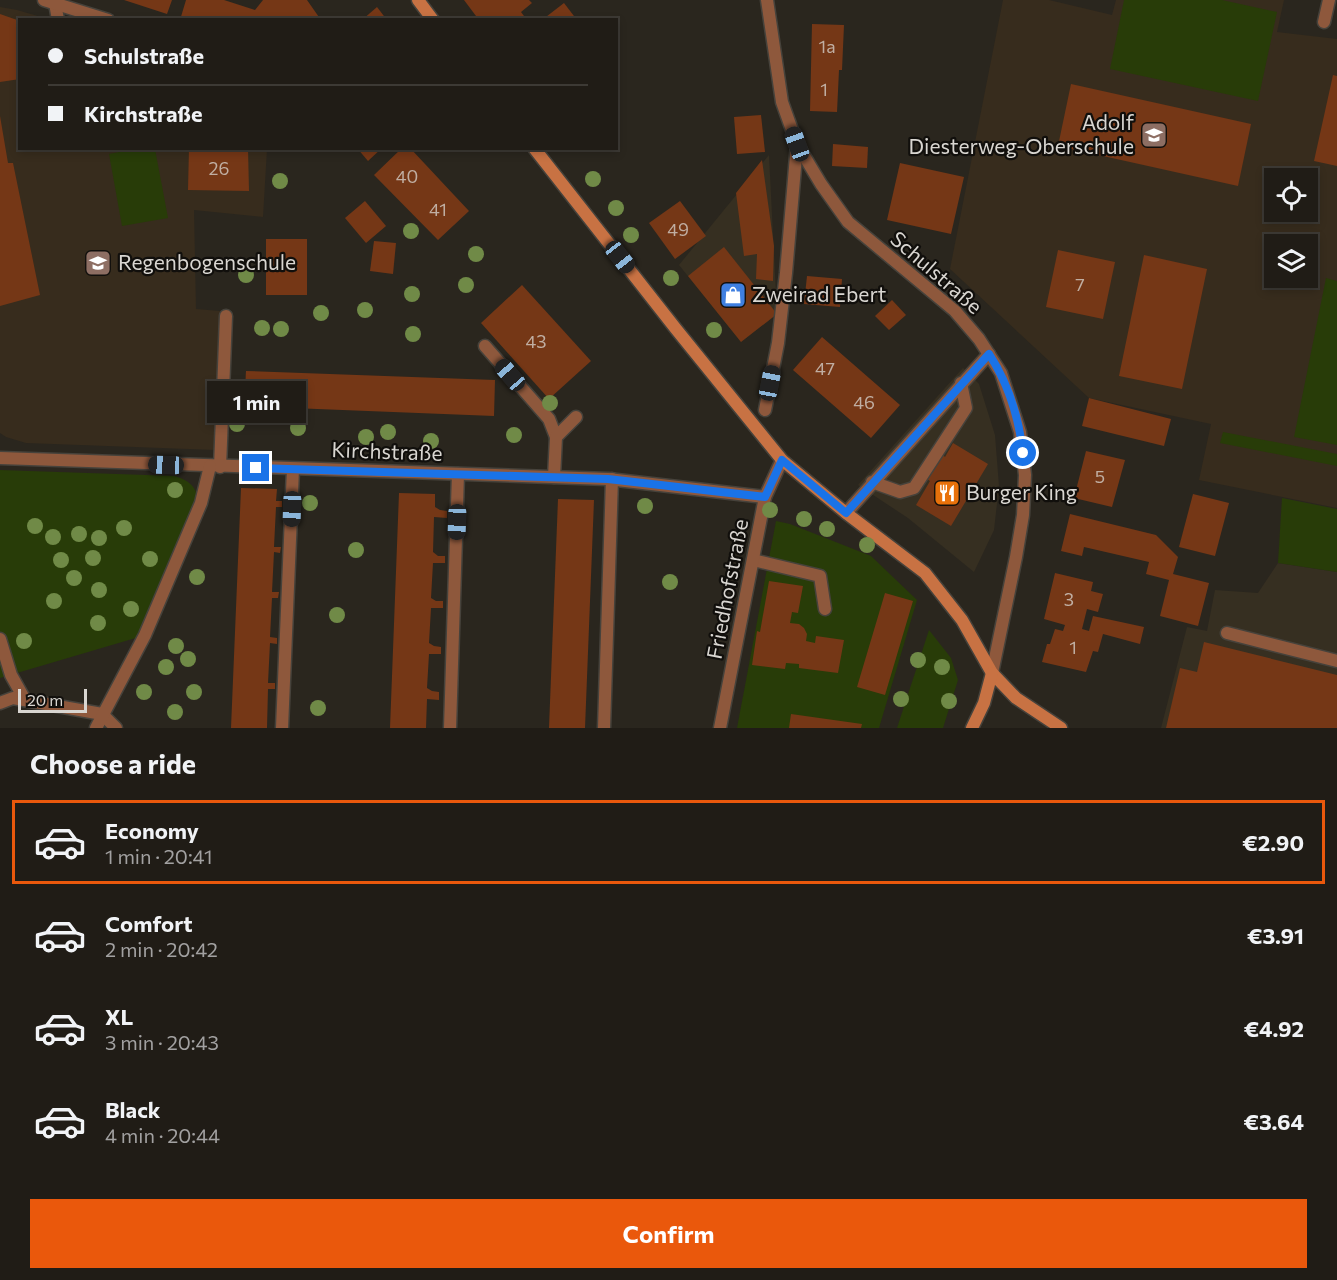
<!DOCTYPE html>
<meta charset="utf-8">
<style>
:root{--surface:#201c16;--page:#28251f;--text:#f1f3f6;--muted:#a2a1a1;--line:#3d3a35;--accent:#ea580c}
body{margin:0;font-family:Commissioner,sans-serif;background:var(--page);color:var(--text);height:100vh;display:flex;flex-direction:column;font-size:22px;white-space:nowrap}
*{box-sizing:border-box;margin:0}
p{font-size:20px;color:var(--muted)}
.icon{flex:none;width:33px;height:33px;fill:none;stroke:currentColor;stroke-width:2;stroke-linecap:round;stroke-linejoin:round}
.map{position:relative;height:728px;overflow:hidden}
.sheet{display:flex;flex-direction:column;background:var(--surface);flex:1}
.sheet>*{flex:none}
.banner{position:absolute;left:18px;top:18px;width:600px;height:132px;border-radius:0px;box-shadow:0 3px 9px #0003,0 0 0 2px var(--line);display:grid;align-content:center;height:132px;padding:0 30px;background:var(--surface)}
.fabs{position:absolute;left:1264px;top:168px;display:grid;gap:12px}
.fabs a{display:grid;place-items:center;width:54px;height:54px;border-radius:0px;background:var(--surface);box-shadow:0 3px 9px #0003,0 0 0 2px var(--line);font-size:30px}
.scale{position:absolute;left:18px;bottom:15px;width:69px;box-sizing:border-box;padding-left:6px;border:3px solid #d9d6d1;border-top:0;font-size:16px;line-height:21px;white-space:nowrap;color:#d9d6d1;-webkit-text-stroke:4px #110f0c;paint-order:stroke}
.end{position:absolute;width:27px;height:27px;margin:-14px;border:8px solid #1a73e8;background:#fff;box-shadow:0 0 0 3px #fff}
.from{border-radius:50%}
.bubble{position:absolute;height:42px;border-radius:0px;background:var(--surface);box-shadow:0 3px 9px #0003,0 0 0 2px var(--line);font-size:20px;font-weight:700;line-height:42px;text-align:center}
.car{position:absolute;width:18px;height:36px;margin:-18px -9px;border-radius:8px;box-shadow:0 0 4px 2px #0007;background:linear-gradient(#222 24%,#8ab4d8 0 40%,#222 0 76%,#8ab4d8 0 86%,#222 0)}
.banner b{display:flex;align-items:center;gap:21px;height:57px;font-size:22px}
.banner b+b{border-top:2px solid var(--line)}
.banner i{width:15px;height:15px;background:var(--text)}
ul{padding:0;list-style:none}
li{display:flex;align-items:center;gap:18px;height:84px;margin:0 12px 9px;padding:0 18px;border:3px solid transparent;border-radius:0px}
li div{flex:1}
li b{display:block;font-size:22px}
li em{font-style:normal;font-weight:700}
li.current{border-color:var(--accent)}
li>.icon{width:54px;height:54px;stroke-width:1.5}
h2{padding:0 30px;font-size:27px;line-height:72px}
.button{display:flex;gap:12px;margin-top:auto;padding:12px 30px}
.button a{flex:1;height:69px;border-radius:0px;background:var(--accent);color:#fff;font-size:24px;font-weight:700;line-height:69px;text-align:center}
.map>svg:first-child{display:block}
.built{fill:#362f21}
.education{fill:#372c1d;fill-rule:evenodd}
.green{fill:#283c08}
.building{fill:#753716}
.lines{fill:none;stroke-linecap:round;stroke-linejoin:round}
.lane-casing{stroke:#46423b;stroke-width:15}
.street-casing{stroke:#46423b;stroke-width:15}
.secondary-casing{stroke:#46423b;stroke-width:15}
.lane{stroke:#8e583c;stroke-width:12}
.street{stroke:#8e583c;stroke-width:12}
.secondary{stroke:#c87243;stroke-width:12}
.tree{fill:#708a47}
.route{stroke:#1a73e8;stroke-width:8}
.labels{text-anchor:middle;stroke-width:4.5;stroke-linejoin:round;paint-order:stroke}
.number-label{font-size:18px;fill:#c0aea2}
.poi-label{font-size:21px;fill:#d9d6d1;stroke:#110f0c;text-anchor:start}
.street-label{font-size:21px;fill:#d9d6d1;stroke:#110f0c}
</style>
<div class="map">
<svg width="1337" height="728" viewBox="0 0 1337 728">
<rect width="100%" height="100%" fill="#2a261e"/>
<!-- built -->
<g class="built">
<polygon points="769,155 777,314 741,342 679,265"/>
<polygon points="963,368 979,384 995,435 999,486 994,530 974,572 908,518 858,485"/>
<polygon points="1278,563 1337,572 1337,728 1161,728 1187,627 1207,631 1215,590 1258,593"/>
</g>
<!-- education -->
<g class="education">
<path d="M1003,0H1049L1112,15L1116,0H1284L1277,32L1337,39V508L1199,480L1211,424L1089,398L950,269ZM1275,178H1308V212H1275ZM1275,244H1308V278H1275Z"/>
<polygon points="0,7 17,10 48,19 20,20 20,148 267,149 263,217 194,210 196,309 220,311 216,450 26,443 6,437 0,433"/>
</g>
<!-- green -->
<g class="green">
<polygon points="1124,0 1222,0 1277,12 1258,101 1110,69"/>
<polygon points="140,148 155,149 168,218 122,226 109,154"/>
<polygon points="1326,278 1337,281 1337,445 1294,437"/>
<polygon points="1223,432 1337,454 1337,466 1220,443"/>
<path d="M0,470L175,476C189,481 195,485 198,499L139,637L0,678Z"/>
<polygon points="1282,498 1337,509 1337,572 1278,563"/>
<polygon points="776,521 790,524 871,556 917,600 879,728 737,728"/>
<polygon points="929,630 951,658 958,680 943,728 897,728"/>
</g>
<!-- building -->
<g class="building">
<polygon points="124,0 172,0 167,14"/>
<polygon points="186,0 224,0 255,10 263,0 307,0 321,20 180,20"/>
<polygon points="464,0 529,0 532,3 521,12 527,20 479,20"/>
<polygon points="564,3 577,20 542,20"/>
<polygon points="377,7 387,20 362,20"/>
<polygon points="0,14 20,21 20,79 0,82"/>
<polygon points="812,24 844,25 842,70 839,70 837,112 810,111"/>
<polygon points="1333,75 1337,76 1337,166 1314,161"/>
<polygon points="1071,84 1251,124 1238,186 1058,146"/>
<polygon points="761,115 765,152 737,154 734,117"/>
<polygon points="0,116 8,163 13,163 40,295 0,306"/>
<polygon points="833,144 868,147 867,168 832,166"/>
<polygon points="189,148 248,148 249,191 188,190"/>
<polygon points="357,148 382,148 368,161"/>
<polygon points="402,148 410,148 469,211 438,240 374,175"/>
<polygon points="762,160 774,246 773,281 756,279 757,254 744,256 736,193"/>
<polygon points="900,163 964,177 951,234 887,220"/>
<polygon points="365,201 386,226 366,243 345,218"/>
<polygon points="680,201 706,236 675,259 649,223"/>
<rect x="266" y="239" width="41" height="56"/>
<polygon points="374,241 396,243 393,274 370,271"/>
<polygon points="724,247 777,314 741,342 688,276"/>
<polygon points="1058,250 1115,262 1103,319 1046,307"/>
<polygon points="1144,255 1207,269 1182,389 1119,376"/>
<polygon points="807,276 842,279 840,307 804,304"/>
<polygon points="522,285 591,361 549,399 481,323"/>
<polygon points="892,300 906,315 889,330 875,316"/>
<polygon points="822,337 900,405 871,438 793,370"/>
<polygon points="246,371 495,380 494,416 244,406"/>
<polygon points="1089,398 1171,419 1164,446 1082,426"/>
<polygon points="953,443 988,464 951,526 916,505 930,481 927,479 942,454 945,457"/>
<polygon points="1086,451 1125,460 1112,507 1074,498"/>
<polygon points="241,488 277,489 276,501 282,501 282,507 276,507 274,547 281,547 280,553 274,552 272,592 279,592 278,598 272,598 270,637 277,638 277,644 270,643 268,683 275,683 275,689 268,689 267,728 231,728"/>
<polygon points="399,493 435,494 435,507 440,510 447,511 447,518 434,517 433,552 438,556 445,556 445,563 433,563 431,598 436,601 443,601 443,608 431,608 429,643 434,646 441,647 441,654 429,654 427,688 432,691 439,692 439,700 427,699 426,728 390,728"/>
<polygon points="1193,494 1229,503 1215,556 1179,547"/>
<polygon points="558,499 594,500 585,728 549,728"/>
<polygon points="1070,514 1156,535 1178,557 1173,574 1209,583 1198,626 1160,616 1169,580 1146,574 1149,562 1084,547 1082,556 1061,551"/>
<polygon points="1055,573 1093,582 1091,591 1103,594 1098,612 1087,609 1082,629 1089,631 1093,616 1144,627 1140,644 1103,634 1098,652 1093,651 1086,672 1042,662 1047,644 1050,644 1055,629 1063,631 1065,625 1044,619"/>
<polygon points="769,581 803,586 798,613 792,612 790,623 799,624 804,628 807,634 806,641 815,643 816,636 844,640 838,673 799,668 799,664 786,663 785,669 752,665 757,631 760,632"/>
<polygon points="885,593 913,601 885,695 857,687"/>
<polygon points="1204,642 1337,675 1337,728 1166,728 1180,668 1197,672"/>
<polygon points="791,714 862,724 861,728 789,728"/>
</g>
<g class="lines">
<defs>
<g id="lane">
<polyline points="55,3 58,20"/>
<polyline points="1324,22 1329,0"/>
<polyline points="485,346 549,419 556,437"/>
<polyline points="220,467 226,316"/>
<polyline points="554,477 556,437 576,417"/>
<polyline points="872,482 900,492 914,488 966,408 961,383"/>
<polyline points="846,513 989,354"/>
<polyline points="753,560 820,576 825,609"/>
<polyline points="1227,633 1337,661"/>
<polyline points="282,728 293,469"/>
<polyline points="450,728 458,474"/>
<polyline points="604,728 612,479"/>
</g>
<g id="street">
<polyline points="44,0 108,20"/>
<polyline points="767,0 782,102 797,144 821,184 848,222 955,311 979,339 1001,373 1020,432 1025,475 1023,515 1016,557 992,673"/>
<polyline points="765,410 778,343 786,273 797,144"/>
<polyline points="0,458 608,479 765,497"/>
<polyline points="0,639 11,675 25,700"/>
<polyline points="0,703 13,698 102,714 116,728"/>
<polyline points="96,728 145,635 201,503 210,466"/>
<polyline points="720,728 765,497 782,460"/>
</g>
<g id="secondary">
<polyline points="418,0 433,20"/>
<polyline points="534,148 676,329 782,460 846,513 925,573 962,620 992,673 1016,698 1061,728"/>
<polyline points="972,728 984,703 992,673"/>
</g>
</defs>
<!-- lane casing -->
<use href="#lane" class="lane-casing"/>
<!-- street casing -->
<use href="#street" class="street-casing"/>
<!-- secondary casing -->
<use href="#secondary" class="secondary-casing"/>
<!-- lane -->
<use href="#lane" class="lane"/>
<!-- street -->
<use href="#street" class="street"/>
<!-- secondary -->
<use href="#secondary" class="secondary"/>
</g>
<!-- trees -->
<g class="tree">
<circle cx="593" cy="179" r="8"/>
<circle cx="280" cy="181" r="8"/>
<circle cx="616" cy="208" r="8"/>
<circle cx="411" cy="231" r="8"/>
<circle cx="631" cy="235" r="8"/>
<circle cx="476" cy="254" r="8"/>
<circle cx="246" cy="275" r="8"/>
<circle cx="671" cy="278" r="8"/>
<circle cx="466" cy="285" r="8"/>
<circle cx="412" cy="294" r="8"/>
<circle cx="365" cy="310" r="8"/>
<circle cx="321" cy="313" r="8"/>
<circle cx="262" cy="328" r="8"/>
<circle cx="281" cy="329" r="8"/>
<circle cx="714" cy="330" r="8"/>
<circle cx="413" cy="334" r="8"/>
<circle cx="550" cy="403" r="8"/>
<circle cx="237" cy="424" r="8"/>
<circle cx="298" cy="428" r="8"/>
<circle cx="388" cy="432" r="8"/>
<circle cx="514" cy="435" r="8"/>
<circle cx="366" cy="437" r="8"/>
<circle cx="431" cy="441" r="8"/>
<circle cx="175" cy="490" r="8"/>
<circle cx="310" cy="503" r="8"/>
<circle cx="645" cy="506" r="8"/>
<circle cx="770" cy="510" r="8"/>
<circle cx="804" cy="519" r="8"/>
<circle cx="35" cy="526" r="8"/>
<circle cx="124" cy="528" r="8"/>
<circle cx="827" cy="529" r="8"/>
<circle cx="79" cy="534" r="8"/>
<circle cx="53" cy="537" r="8"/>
<circle cx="99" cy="538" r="8"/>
<circle cx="867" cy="545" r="8"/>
<circle cx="356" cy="550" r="8"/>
<circle cx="93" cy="558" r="8"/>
<circle cx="150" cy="559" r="8"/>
<circle cx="61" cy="560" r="8"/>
<circle cx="197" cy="577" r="8"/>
<circle cx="74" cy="578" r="8"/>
<circle cx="670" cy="582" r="8"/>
<circle cx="99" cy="590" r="8"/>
<circle cx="54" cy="601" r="8"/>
<circle cx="131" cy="609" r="8"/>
<circle cx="337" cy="615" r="8"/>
<circle cx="98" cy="623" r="8"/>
<circle cx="24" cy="641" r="8"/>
<circle cx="176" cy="646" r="8"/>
<circle cx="188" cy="659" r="8"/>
<circle cx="918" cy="660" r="8"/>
<circle cx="166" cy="667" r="8"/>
<circle cx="942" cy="667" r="8"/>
<circle cx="144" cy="692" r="8"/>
<circle cx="194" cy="692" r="8"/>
<circle cx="901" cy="699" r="8"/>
<circle cx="949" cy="701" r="8"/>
<circle cx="318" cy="708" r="8"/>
<circle cx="175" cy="712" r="8"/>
</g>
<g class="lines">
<!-- route -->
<path class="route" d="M256,468L608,479L765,497L782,460L846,513L989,354C1008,383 1019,419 1023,453"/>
</g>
<!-- icons -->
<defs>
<symbol id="school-square" viewBox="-11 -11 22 22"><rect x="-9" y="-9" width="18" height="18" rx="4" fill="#8d6e63" stroke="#110f0c"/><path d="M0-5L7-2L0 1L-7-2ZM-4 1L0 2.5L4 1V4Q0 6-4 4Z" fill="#fff"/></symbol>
<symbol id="shop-square" viewBox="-11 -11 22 22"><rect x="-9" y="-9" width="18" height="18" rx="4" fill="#3f7fe0" stroke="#110f0c"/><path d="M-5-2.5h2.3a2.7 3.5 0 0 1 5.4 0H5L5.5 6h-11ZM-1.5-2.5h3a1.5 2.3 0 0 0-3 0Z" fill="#fff"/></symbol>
<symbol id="restaurant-square" viewBox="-11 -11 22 22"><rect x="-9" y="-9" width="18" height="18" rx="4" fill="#e8710a" stroke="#110f0c"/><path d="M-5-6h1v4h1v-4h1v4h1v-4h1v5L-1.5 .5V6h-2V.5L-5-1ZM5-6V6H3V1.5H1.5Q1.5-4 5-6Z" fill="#fff"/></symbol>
</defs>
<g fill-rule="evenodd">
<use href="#school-square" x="1139" y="120" width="30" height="30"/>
<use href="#school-square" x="83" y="248" width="30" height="30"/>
<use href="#shop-square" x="718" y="280" width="30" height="30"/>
<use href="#restaurant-square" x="932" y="478" width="30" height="30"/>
</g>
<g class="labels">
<!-- number labels -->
<g class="number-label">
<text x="827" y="53">1a</text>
<text x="824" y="96">1</text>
<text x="219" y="175">26</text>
<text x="407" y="183">40</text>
<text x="438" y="216">41</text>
<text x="678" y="236">49</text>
<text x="1080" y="291">7</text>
<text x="536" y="348">43</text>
<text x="825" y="375">47</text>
<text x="864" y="409">46</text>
<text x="1100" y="483">5</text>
<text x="1069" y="606">3</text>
<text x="1073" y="654">1</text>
</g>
<!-- poi labels -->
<g class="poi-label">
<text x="1134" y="130" text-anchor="end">Adolf<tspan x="1134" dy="24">Diesterweg-Oberschule</tspan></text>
<text x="118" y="270">Regenbogenschule</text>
<text x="752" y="302">Zweirad Ebert</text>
<text x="966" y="500">Burger King</text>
</g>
<!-- street labels -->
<g class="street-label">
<text transform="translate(936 273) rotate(41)" y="7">Schulstraße</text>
<text transform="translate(387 452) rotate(2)" y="7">Kirchstraße</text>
<text transform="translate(728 589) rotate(-79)" y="7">Friedhofstraße</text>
</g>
</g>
</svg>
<div class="fabs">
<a><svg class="icon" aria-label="locate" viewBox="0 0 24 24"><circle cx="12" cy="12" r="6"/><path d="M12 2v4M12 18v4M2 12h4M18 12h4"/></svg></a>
<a><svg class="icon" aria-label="layers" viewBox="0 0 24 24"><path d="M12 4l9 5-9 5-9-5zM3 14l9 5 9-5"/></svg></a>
</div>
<div class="scale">20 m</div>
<i class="end from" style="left:1023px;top:453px"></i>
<i class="end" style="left:256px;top:468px"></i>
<div class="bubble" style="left:207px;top:381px;width:99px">1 min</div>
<i class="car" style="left:797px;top:144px;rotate:340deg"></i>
<i class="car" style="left:620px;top:257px;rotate:142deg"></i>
<i class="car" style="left:510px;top:375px;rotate:319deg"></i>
<i class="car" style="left:770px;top:383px;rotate:11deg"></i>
<i class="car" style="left:166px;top:465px;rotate:272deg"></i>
<i class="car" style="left:292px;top:509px;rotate:182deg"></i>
<i class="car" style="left:457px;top:522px;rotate:182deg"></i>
<div class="banner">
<b><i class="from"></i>Schulstraße</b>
<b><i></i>Kirchstraße</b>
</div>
</div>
<section class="sheet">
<h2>Choose a ride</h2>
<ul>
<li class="current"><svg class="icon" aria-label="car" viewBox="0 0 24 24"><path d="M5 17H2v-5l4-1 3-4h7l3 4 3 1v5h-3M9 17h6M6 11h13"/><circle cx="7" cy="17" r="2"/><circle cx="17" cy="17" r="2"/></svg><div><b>Economy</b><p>1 min · 20:41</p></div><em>€2.90</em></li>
<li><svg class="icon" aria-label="car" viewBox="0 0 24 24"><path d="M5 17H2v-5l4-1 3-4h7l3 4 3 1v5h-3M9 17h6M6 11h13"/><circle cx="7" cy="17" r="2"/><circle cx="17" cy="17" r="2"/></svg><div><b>Comfort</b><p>2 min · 20:42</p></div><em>€3.91</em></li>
<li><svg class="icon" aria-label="car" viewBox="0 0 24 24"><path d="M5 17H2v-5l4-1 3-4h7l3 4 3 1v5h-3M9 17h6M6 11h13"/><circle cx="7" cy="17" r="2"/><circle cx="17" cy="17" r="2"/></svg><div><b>XL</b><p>3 min · 20:43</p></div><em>€4.92</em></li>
<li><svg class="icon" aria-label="car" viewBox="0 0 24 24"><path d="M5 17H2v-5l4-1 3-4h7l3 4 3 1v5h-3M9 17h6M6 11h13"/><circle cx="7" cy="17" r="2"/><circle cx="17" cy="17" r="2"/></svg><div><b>Black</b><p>4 min · 20:44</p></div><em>€3.64</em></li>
</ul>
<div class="button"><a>Confirm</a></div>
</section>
